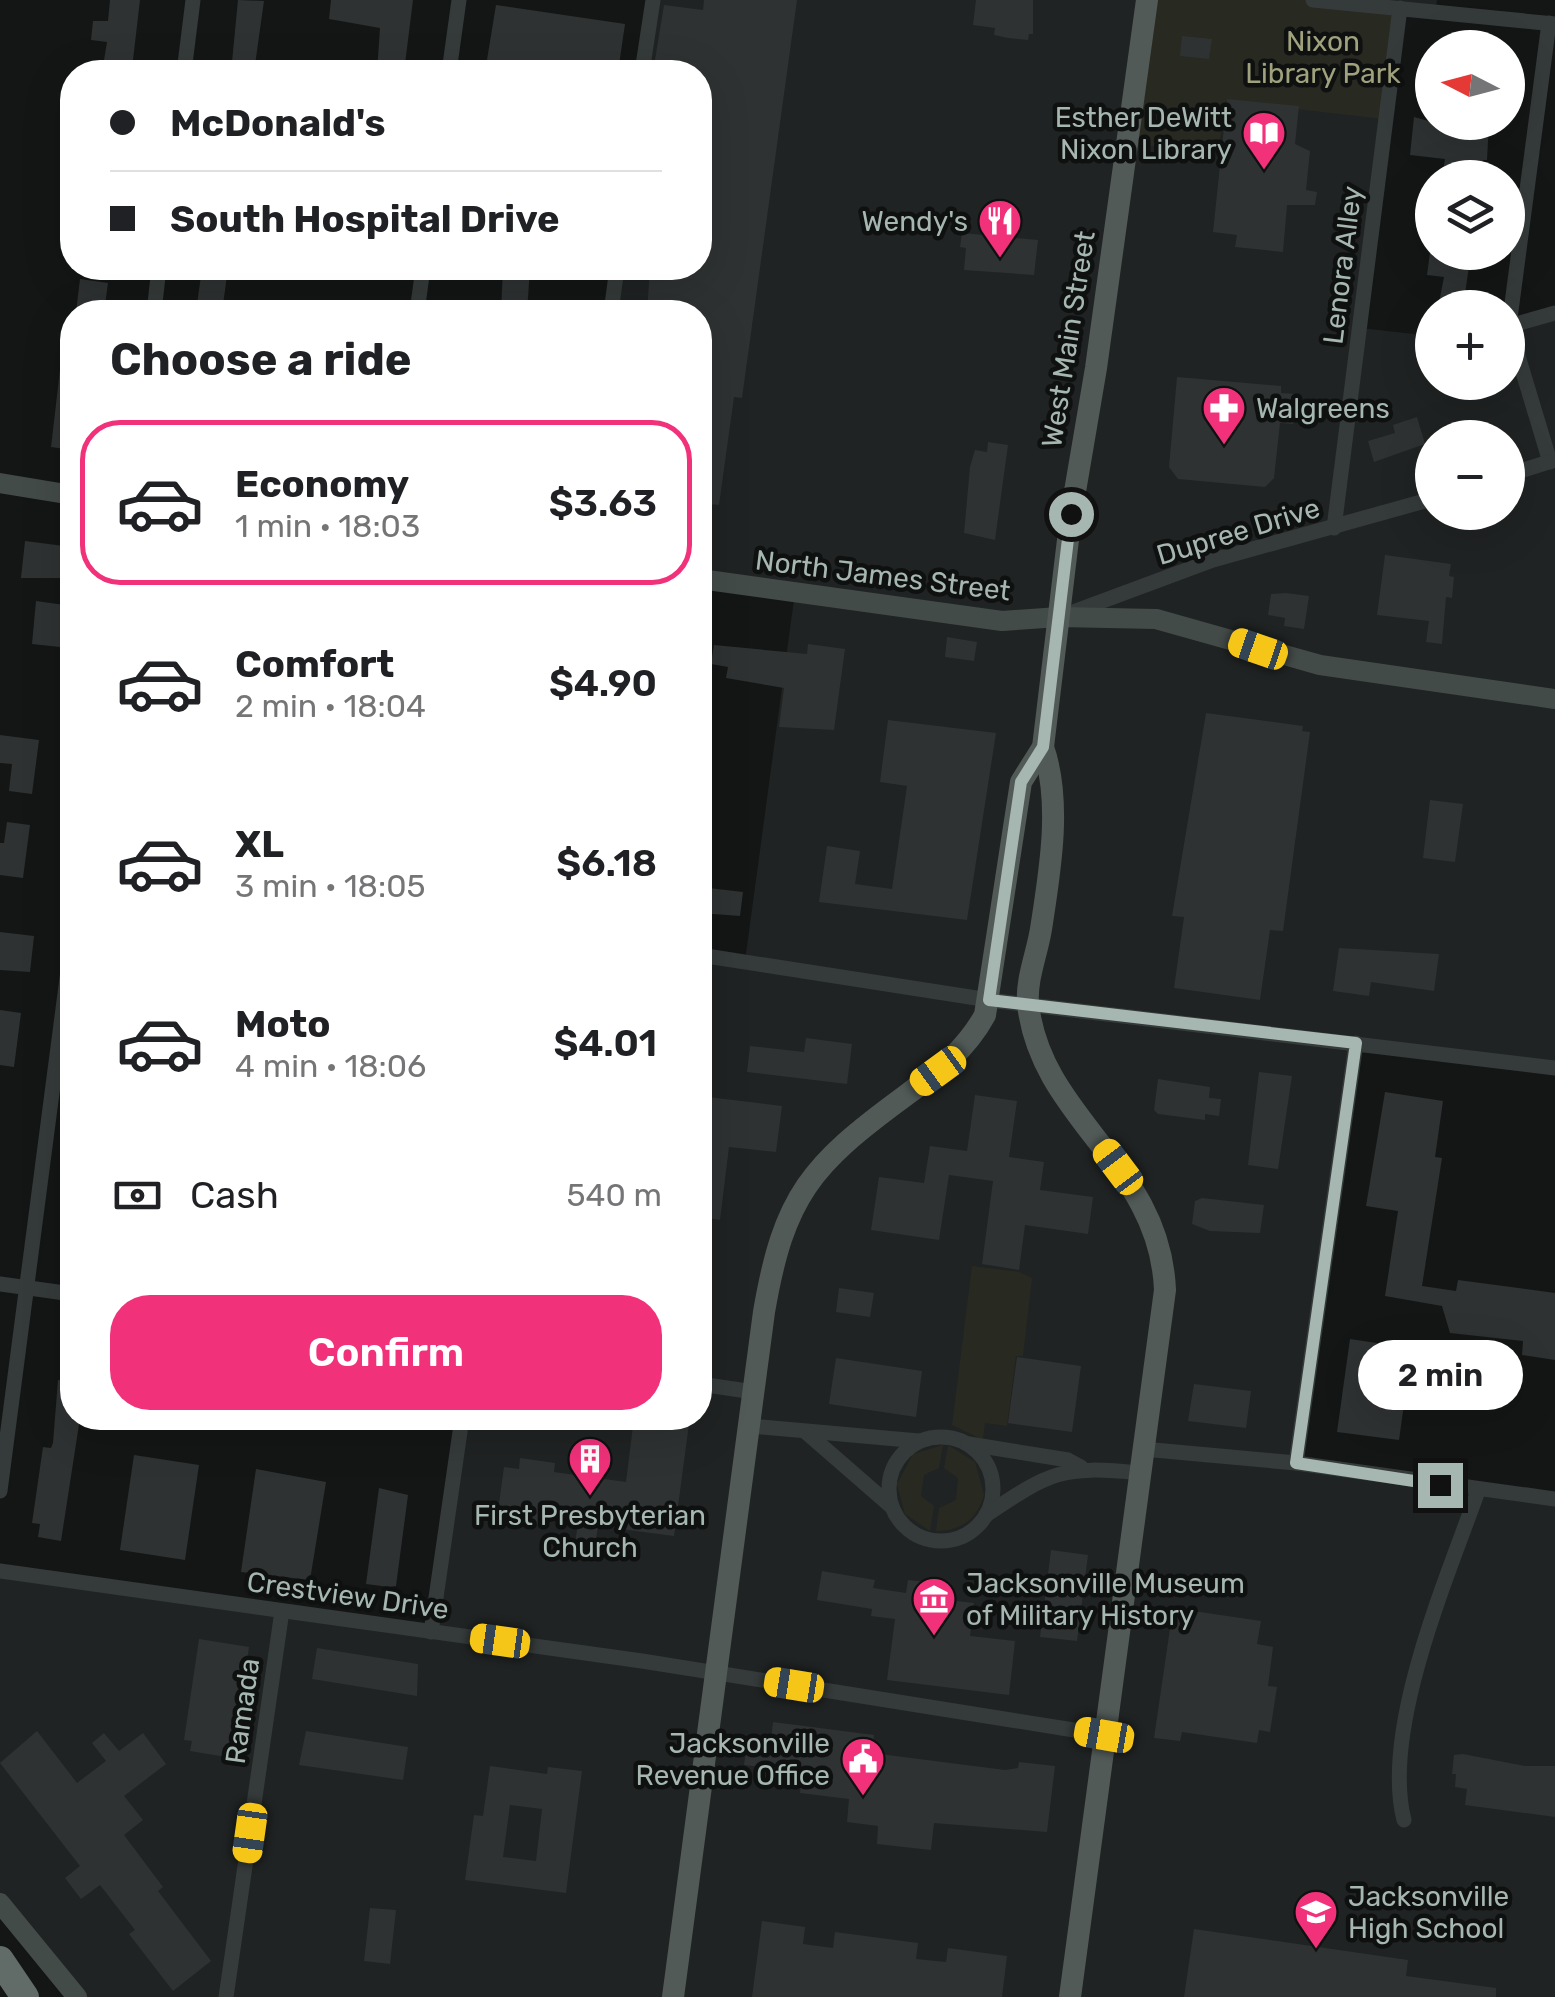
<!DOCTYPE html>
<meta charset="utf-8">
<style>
:root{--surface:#fff;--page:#f6f6f6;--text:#202124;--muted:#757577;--line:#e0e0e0;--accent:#f1317a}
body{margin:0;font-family:Rubik,sans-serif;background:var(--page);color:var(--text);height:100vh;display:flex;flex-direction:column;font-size:38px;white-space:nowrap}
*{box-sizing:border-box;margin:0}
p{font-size:32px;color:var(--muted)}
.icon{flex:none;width:55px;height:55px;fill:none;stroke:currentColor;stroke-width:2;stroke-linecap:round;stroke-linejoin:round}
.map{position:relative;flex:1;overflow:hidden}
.panel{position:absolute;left:60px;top:300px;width:652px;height:1130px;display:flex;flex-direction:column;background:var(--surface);border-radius:40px;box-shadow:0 10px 40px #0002}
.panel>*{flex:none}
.hud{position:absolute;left:60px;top:60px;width:652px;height:220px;border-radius:40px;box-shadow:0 10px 40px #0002;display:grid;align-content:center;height:220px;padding:0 50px;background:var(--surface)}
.needle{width:65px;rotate:276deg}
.controls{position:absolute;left:1415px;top:30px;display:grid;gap:20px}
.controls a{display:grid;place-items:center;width:110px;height:110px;border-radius:50%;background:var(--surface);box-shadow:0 10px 40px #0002;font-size:50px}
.end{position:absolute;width:45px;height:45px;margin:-22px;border:12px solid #a6b6b0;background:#111;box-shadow:0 0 0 5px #111}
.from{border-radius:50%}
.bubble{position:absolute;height:70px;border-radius:35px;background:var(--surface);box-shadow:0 10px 40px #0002;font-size:32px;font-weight:600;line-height:70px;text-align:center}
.car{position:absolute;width:30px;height:60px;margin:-30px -15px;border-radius:12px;box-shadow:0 0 8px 2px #0007;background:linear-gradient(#f5c518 24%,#345 0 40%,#f5c518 0 76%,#345 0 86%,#f5c518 0)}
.hud b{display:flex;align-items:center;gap:35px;height:95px;font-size:38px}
.hud b+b{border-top:2px solid var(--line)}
.hud i{width:25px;height:25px;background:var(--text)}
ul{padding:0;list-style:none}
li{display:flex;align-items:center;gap:30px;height:165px;margin:0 20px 15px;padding:0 30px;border:5px solid transparent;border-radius:40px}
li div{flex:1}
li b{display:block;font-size:38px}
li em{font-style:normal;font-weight:600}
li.active{border-color:var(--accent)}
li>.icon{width:90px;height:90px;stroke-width:1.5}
h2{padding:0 50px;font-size:45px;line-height:120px}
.pay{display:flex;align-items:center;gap:25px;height:110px;padding:0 50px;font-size:38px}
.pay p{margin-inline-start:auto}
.action{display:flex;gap:20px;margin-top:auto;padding:20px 50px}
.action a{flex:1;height:115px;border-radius:40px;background:var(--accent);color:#fff;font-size:40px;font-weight:600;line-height:115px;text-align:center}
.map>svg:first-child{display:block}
.built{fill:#202323;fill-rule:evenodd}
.green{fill:#282920}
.building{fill:#2f3232;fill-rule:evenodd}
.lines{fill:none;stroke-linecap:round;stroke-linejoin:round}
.street{stroke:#353b3a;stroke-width:15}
.secondary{stroke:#434b48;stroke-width:20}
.primary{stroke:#515a57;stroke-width:22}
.highway{stroke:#616c68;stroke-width:28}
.route{stroke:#a6b6b0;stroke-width:12}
.labels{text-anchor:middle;stroke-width:9;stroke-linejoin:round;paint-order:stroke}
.park-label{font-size:28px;fill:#a0a17d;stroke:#0f1111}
.poi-label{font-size:28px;fill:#a6b6b0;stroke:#0f1111;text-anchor:end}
.street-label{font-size:28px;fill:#a6b6b0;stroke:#0f1111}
</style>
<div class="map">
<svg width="1555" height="1997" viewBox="0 0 1555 1997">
<rect width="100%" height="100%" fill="#141616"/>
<!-- built -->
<path class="built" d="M653,0H1437L1435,11L1400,8L1360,328L1432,336V382H1508V327L1555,313V1068L1356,1043L1296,1462L1555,1499V1997H77L0,1903V1571L430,1632L462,1418H700V955L745,961L795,592L700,579V312H611L617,268H700V72H642ZM1432,438H1508V512H1432Z"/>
<!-- green -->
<g class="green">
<polygon points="1147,0 1313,0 1397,7 1383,119 1226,101 1218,152 1126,144"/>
<polygon points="972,1266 1019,1272 1032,1278 1023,1356 1016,1356 1007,1426 985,1423 983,1440 952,1425"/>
<polygon points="943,1445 939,1468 924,1475 921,1496 934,1506 930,1531 905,1514 897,1484 913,1454"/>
<path d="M948,1445L975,1462L984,1495C977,1519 961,1531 936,1531L939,1508L956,1500L958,1478L944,1468Z"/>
</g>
<!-- building -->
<g class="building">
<polygon points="110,0 140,0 133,60 163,64 162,72 102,72 107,42 91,40 93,21 108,21"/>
<polygon points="238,0 264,1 254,72 231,72"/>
<polygon points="331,0 413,0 404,72 377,72 380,28 329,19"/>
<polygon points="704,0 797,0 742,398 734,397 719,505 700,503 700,312 647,312 650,268 700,268 700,72 653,72 664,5 703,10"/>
<polygon points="976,0 1033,0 1033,34 1029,34 1028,40 1008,38 994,35 995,28 973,25"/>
<polygon points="496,5 625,24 618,72 485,72"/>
<polygon points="1182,36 1212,39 1209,59 1180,56"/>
<polygon points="1227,99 1299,106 1295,144 1310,151 1306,190 1317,192 1315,205 1287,205 1283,252 1235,247 1237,235 1213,232"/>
<polygon points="1414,117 1432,122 1489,122 1487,160 1483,160 1481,178 1442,178 1445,159 1410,155"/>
<polygon points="962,233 1038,240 1034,275 964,270 966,248 960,247"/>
<polygon points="1430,252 1471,252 1463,308 1438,308 1444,277 1427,275"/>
<polygon points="202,268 228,268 222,312 196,312"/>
<polygon points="503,268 530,268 527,312 501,312"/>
<polygon points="80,279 108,283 104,312 76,312"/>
<polygon points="60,370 72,372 72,450 51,447"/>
<polygon points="1177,377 1281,386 1281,393 1296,394 1293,424 1280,423 1274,478 1265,487 1178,479 1169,467"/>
<polygon points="1417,417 1425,444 1374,462 1368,441 1395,433 1393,425"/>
<polygon points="988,442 1008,445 995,540 964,533 970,467 975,450 987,452"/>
<polygon points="25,541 72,547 68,578 21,578"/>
<polygon points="1385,555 1451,564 1449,576 1454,577 1452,598 1446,597 1442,644 1426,642 1429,621 1377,615"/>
<polygon points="1286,593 1309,596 1304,629 1284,626 1285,618 1268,615 1271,594"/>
<polygon points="36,601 72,606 69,648 32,644"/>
<polygon points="947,637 977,642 974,661 945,657"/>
<polygon points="808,644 845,649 834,730 779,727 784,688 726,678 728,667 711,664 714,645 807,654"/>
<polygon points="1206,713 1303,726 1302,731 1310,732 1283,931 1270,930 1260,1000 1174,988 1184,917 1172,916"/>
<polygon points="888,720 996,733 967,920 819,902 827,846 860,851 855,884 892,889 907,786 880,782"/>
<polygon points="0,735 39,740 32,794 9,791 12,764 0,763"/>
<polygon points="1430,800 1463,804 1455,862 1423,858"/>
<polygon points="7,822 30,825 23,878 0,875 0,843 4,843"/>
<polygon points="700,887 743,892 740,916 700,913"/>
<polygon points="0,932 34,936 30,972 0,970"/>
<polygon points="1339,948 1439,954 1434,991 1371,982 1369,996 1333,991"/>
<polygon points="0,1010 21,1013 14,1067 0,1065"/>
<polygon points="806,1038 852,1044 847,1084 747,1072 750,1046 804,1052"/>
<polygon points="1259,1072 1292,1076 1278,1169 1248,1165"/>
<polygon points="1158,1079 1210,1087 1209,1098 1221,1099 1219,1116 1205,1114 1205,1120 1158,1114 1154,1110"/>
<polygon points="1385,1092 1443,1101 1435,1157 1442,1158 1422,1286 1456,1291 1458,1280 1555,1293 1555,1360 1522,1355 1523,1341 1450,1333 1442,1306 1385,1296 1398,1211 1366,1206"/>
<polygon points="975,1095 1017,1101 1009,1157 1044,1162 1040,1190 1093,1197 1088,1234 1025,1225 1019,1270 982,1264 993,1181 949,1175 939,1240 871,1230 879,1177 924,1183 930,1146 967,1151"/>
<polygon points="700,1096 782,1106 776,1152 729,1147 720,1220 700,1217"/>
<polygon points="1202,1198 1264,1205 1260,1233 1210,1231 1192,1224 1195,1201"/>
<polygon points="839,1288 874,1293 870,1317 836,1312"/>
<polygon points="1350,1339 1383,1344 1375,1400 1404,1404 1399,1440 1337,1432"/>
<polygon points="1017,1357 1081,1366 1072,1432 1008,1423"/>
<polygon points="836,1358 922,1371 916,1417 829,1404"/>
<polygon points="58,1380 72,1382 72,1418 80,1418 61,1541 38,1537 40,1524 32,1523 43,1447 51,1448 53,1443"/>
<polygon points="1194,1384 1251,1391 1246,1428 1188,1421"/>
<polygon points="634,1418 689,1424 674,1536 598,1526 594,1553 574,1550 578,1523 548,1519 548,1526 509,1521 510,1513 498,1511 504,1467 519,1469 520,1458 555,1463 554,1472 626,1482"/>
<polygon points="134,1455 199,1465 185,1560 120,1550"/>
<polygon points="256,1469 326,1482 310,1580 241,1572"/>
<polygon points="379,1488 408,1495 396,1586 389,1587 366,1584"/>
<polygon points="1051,1550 1088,1555 1077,1641 1040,1637"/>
<polygon points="822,1571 875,1580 873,1588 906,1593 908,1580 943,1584 941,1599 974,1603 970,1636 1015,1641 1009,1695 887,1680 895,1619 871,1616 872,1609 817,1600"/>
<polygon points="1173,1608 1261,1621 1257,1644 1273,1647 1268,1686 1277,1687 1270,1732 1259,1730 1257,1743 1182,1732 1180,1741 1154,1738"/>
<polygon points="199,1639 249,1647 234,1748 227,1747 226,1757 190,1751 192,1741 184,1740"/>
<polygon points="317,1648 418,1664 417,1696 312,1679"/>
<polygon points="773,1722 874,1735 872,1753 1005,1770 1018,1768 1019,1762 1055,1766 1047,1832 934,1823 931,1850 877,1844 878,1826 847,1822 849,1799 800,1793 802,1772 744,1765 747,1744 770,1747"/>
<polygon points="37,1731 77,1783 106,1761 92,1743 104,1733 119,1751 143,1733 166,1764 124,1796 143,1820 124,1835 163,1887 158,1891 211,1961 173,1991 129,1934 135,1930 100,1885 81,1899 65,1878 80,1866 0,1763"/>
<polygon points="306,1731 408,1747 403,1780 299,1765"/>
<polygon points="1463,1754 1525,1766 1555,1766 1555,1817 1465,1805 1467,1789 1455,1787 1456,1774 1452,1774 1454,1755"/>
<path d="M490,1766L547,1774L548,1767L582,1771L566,1893L465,1880L474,1815L483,1816ZM510,1805L542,1809L536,1861L503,1857Z"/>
<polygon points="370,1908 396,1910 390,1964 364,1961"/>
<polygon points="762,1921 805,1927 803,1944 833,1948 835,1932 918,1943 916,1959 946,1962 948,1948 1007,1956 1002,1997 752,1997"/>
<polygon points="1194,1929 1408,1960 1406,1976 1496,1988 1496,1997 1184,1997"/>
</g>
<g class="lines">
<!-- street -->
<g class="street">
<polyline points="1313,0 1555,24"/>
<polyline points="1549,23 1509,326 1550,462"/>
<polyline points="184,72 193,0"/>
<polyline points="449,72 459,0"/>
<polyline points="642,72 653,0"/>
<polyline points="154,312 159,268"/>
<polyline points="417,312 423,268"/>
<polyline points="611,312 617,268"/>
<polyline points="1509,326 1555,313"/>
<polyline points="1508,475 1555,460"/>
<polyline points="1334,528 1400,8"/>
<polyline points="1065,615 1213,560 1432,499"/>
<polyline points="700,955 989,1000 1555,1068"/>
<polyline points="0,1284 72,1294"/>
<polyline points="700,1384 754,1392"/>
<polyline points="750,1426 919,1441"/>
<polyline points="807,1433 892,1507"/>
<circle cx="941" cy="1489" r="52"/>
<polyline points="969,1444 1068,1460 1081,1467"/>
<polyline points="1143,1449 1296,1463 1555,1499"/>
<polyline points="1296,1463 1356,1043"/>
<polyline points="0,1491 72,940"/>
<path d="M986,1515C1050,1472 1062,1465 1139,1473"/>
<polyline points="0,1571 642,1661 1105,1735"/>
<polyline points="431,1632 462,1418"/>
<path d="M1404,1820C1381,1730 1447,1578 1478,1491"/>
<polyline points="226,1997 282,1611"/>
</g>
<!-- secondary -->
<g class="secondary">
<polyline points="0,483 72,495"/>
<polyline points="700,579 1002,621 1059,617 1156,619 1320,665 1555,699"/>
<polyline points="0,1903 77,1997"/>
</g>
<!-- primary -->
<g class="primary">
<path d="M1043,747C1062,802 1050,871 1041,929C1037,954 1026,979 1028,1004C1041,1120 1160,1164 1165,1290L1070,1997"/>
<path d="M673,1997L764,1312C784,1195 811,1165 905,1096C936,1073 966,1050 985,1015L1021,782L1043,747L1071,515L1096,368L1147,0"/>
</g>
<!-- highway -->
<polyline class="highway" points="0,1960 25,1997"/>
</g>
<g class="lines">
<!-- route -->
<polyline class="route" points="1071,514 1043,747 1021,782 989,1000 1356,1043 1296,1463 1440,1485"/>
</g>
<!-- icons -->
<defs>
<symbol id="library-pin" viewBox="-11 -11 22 30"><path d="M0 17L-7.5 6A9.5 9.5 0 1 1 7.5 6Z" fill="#f1317a" stroke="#0f1111"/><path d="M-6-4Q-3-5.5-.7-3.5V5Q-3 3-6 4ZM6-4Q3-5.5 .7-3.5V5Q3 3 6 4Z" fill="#fff"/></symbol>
<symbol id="restaurant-pin" viewBox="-11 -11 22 30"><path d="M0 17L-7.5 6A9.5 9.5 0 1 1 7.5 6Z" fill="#f1317a" stroke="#0f1111"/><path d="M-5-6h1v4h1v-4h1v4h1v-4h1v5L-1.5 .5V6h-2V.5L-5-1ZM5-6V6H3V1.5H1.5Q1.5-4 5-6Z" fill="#fff"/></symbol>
<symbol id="pharmacy-pin" viewBox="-11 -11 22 30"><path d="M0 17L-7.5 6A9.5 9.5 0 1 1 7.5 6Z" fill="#f1317a" stroke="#0f1111"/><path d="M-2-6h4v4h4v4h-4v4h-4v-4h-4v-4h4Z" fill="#fff"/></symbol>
<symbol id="building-pin" viewBox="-11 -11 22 30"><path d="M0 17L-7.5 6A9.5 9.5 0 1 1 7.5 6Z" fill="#f1317a" stroke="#0f1111"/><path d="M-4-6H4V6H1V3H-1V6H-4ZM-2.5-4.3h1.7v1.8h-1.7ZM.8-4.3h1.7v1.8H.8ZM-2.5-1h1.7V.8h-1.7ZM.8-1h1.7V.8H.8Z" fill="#fff"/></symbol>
<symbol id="museum-pin" viewBox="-11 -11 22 30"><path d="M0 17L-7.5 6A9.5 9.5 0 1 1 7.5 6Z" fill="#f1317a" stroke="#0f1111"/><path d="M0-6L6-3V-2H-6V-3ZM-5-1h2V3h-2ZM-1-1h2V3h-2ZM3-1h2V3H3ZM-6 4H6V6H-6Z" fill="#fff"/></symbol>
<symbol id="civic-pin" viewBox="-11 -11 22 30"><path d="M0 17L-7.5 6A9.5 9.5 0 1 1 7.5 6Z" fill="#f1317a" stroke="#0f1111"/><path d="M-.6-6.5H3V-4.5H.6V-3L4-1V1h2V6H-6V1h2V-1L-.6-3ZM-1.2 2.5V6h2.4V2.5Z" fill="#fff"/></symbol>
<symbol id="school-pin" viewBox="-11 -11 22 30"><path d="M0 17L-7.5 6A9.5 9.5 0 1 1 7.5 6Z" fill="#f1317a" stroke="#0f1111"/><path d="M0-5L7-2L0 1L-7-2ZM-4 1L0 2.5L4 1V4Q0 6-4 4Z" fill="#fff"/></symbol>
</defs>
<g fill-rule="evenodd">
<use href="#library-pin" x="1239" y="108" width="50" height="68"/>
<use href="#restaurant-pin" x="975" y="196" width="50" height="68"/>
<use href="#pharmacy-pin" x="1199" y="383" width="50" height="68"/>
<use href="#building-pin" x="565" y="1434" width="50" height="68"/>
<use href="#museum-pin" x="909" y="1574" width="50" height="68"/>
<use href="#civic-pin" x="838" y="1734" width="50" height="68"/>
<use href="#school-pin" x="1291" y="1887" width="50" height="68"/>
</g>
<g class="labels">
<!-- park labels -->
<g class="park-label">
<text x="1323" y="51">Nixon<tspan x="1323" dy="32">Library Park</tspan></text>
</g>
<!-- poi labels -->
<g class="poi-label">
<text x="1232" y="127">Esther DeWitt<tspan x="1232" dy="32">Nixon Library</tspan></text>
<text x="968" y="231">Wendy's</text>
<text x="1256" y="418" text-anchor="start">Walgreens</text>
<text x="590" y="1525" text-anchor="middle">First Presbyterian<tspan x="590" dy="32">Church</tspan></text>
<text x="966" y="1593" text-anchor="start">Jacksonville Museum<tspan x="966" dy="32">of Military History</tspan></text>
<text x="830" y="1753">Jacksonville<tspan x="830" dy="32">Revenue Office</tspan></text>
<text x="1348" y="1906" text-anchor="start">Jacksonville<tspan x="1348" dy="32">High School</tspan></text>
</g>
<!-- street labels -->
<g class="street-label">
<text transform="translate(1342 265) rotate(-83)" y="10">Lenora Alley</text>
<text transform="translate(1068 339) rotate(-81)" y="10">West Main Street</text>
<text transform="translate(1238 531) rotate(-17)" y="10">Dupree Drive</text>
<text transform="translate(883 575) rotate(7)" y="10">North James Street</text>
<text transform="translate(348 1595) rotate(8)" y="10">Crestview Drive</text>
<text transform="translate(242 1711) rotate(-82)" y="10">Ramada</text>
</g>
</g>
</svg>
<div class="controls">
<a><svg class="needle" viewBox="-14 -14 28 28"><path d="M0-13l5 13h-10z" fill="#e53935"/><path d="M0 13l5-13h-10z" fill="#757577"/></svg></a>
<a><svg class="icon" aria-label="layers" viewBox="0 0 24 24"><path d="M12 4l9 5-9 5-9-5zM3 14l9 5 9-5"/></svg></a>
<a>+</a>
<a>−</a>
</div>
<i class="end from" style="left:1071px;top:514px"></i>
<i class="end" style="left:1440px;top:1485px"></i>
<div class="bubble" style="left:1358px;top:1340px;width:165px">2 min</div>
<i class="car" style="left:1258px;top:649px;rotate:289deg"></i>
<i class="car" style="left:938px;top:1071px;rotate:234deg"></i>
<i class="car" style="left:1118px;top:1167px;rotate:323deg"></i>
<i class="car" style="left:500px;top:1641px;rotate:278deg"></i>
<i class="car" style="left:794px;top:1685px;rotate:279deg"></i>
<i class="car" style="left:1104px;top:1735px;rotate:280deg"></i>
<i class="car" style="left:250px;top:1833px;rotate:188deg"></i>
<div class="hud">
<b><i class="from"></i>McDonald's</b>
<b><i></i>South Hospital Drive</b>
</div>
<section class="panel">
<h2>Choose a ride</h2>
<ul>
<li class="active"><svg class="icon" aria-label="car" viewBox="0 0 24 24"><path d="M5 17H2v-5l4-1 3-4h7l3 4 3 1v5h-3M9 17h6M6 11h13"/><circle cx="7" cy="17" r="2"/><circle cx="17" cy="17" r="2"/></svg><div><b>Economy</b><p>1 min · 18:03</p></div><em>$3.63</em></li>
<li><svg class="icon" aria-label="car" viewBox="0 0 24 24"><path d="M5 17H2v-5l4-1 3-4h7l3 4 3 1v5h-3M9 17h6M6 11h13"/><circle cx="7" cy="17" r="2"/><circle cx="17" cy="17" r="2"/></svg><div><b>Comfort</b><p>2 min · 18:04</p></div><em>$4.90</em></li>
<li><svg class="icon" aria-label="car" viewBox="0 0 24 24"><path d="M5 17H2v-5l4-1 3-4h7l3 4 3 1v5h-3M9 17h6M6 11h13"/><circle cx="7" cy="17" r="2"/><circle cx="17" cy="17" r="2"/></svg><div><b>XL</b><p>3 min · 18:05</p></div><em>$6.18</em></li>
<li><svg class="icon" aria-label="car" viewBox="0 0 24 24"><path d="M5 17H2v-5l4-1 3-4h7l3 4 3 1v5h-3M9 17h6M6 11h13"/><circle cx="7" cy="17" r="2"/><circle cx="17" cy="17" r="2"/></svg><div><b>Moto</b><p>4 min · 18:06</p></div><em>$4.01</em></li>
</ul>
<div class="pay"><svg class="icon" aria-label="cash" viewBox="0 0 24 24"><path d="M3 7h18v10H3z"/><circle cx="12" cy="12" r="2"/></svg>Cash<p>540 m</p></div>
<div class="action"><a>Confirm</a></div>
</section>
</div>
